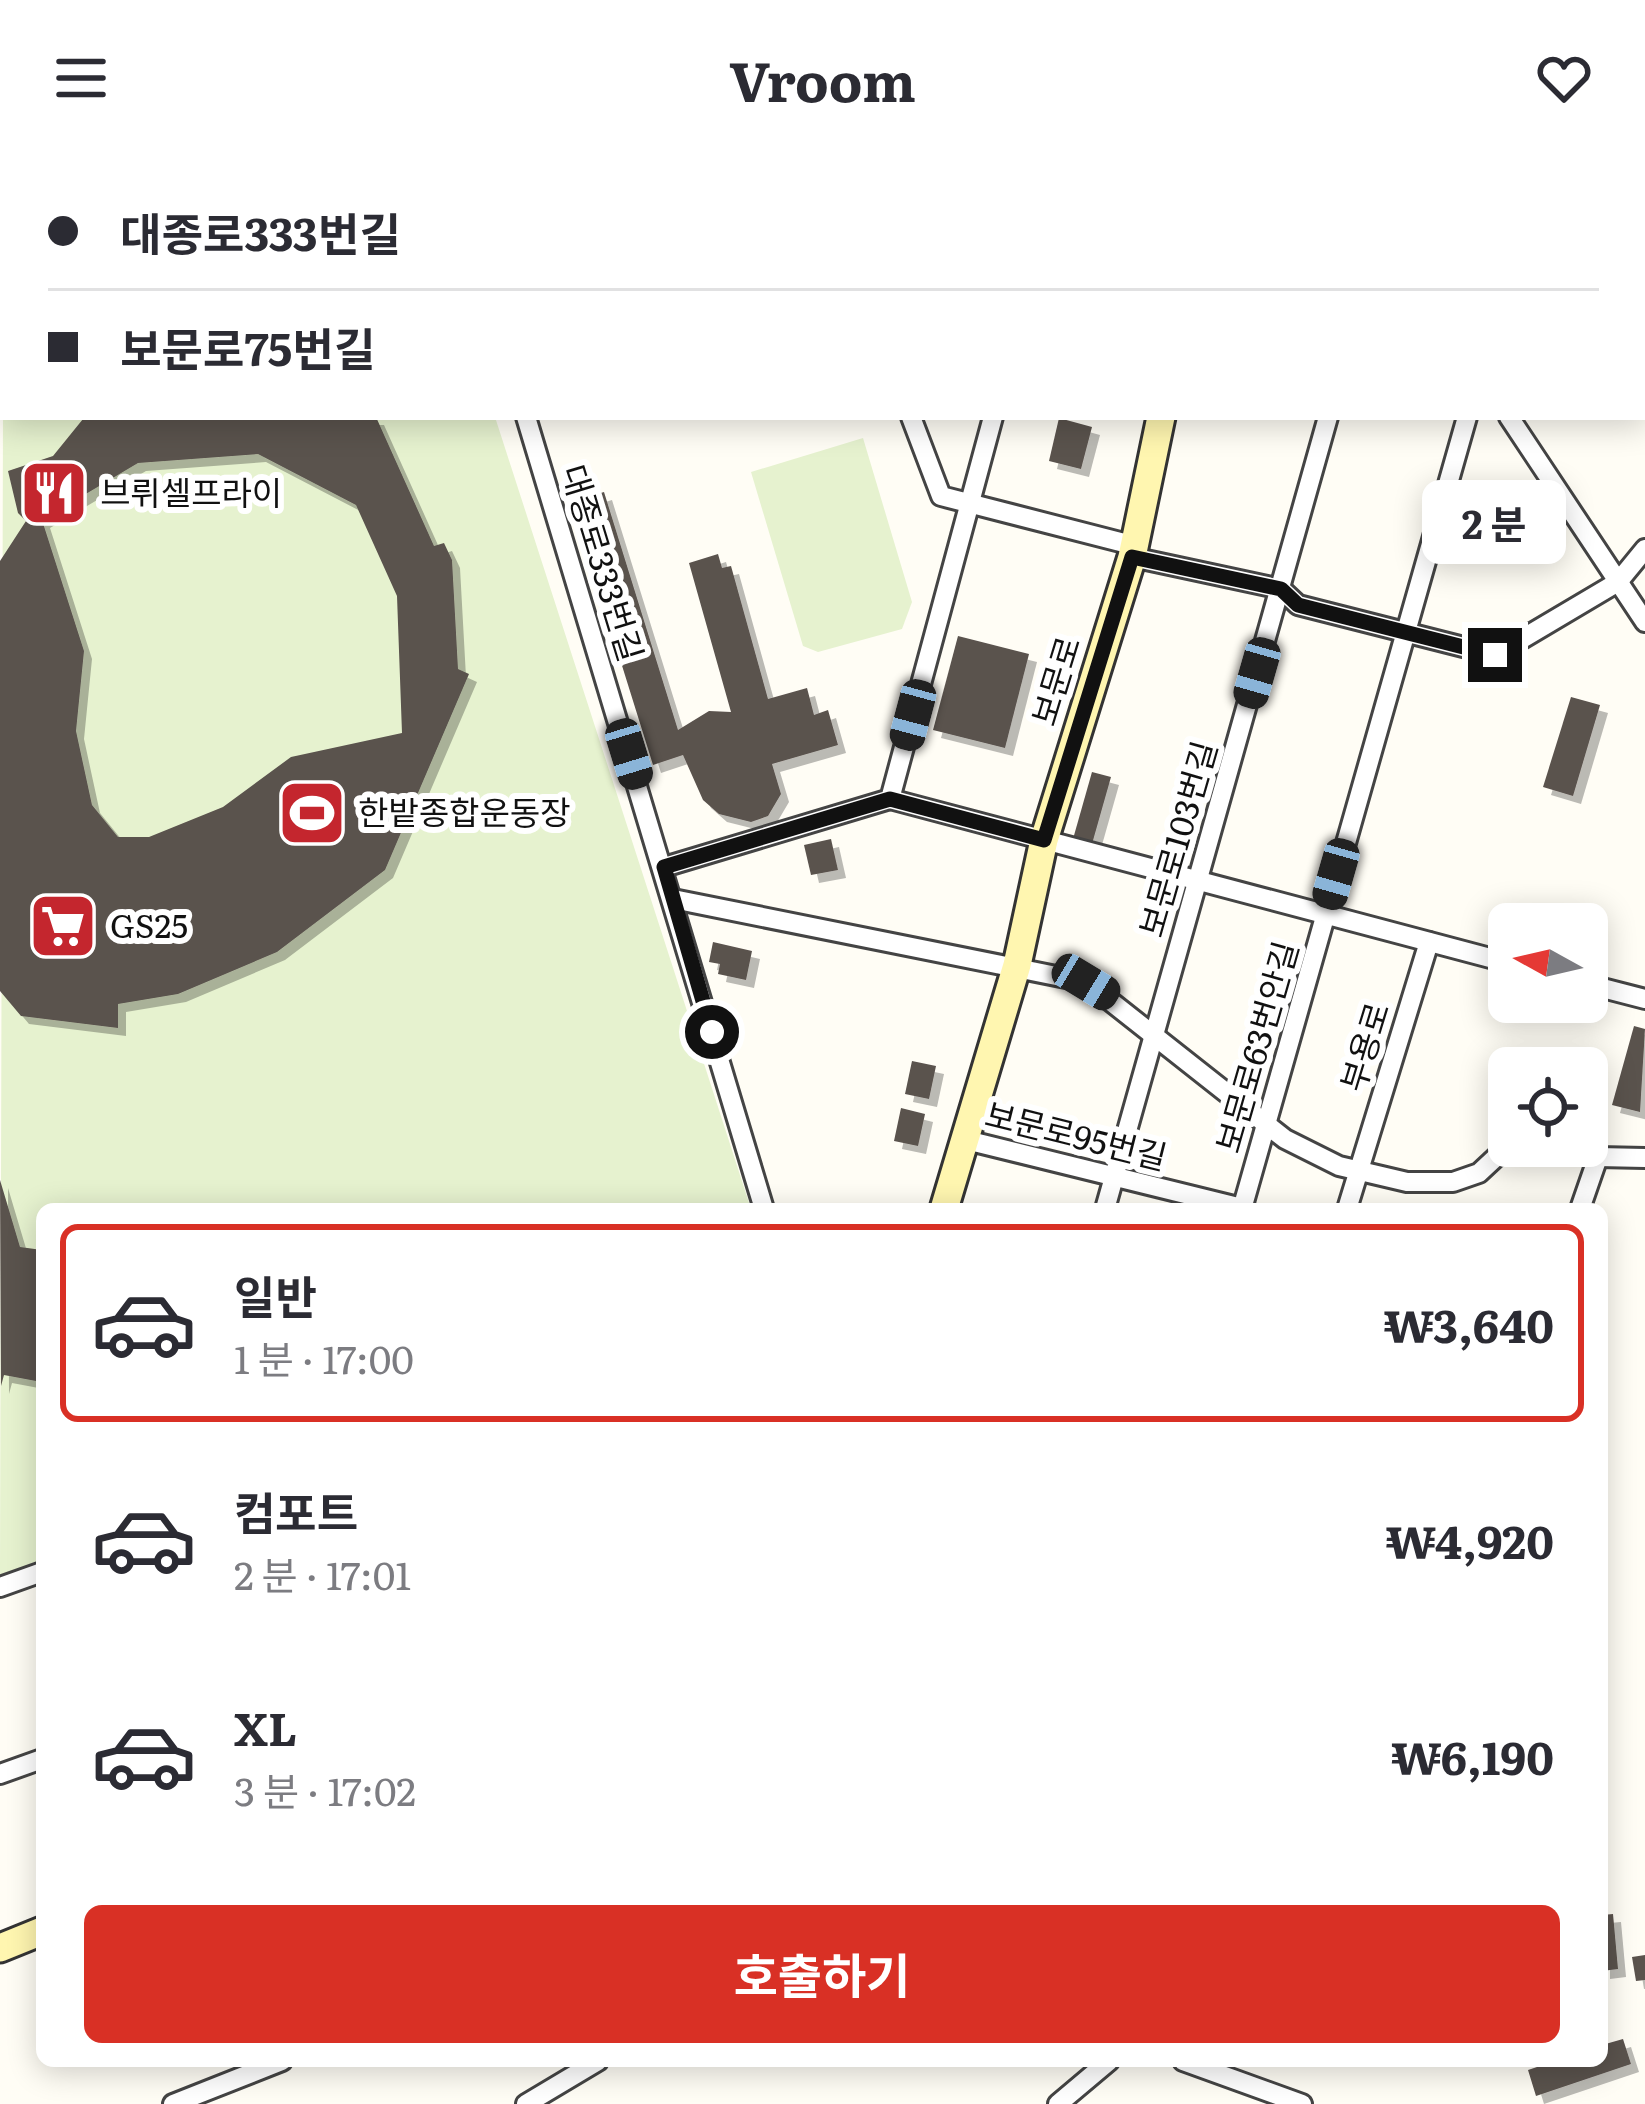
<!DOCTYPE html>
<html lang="ko">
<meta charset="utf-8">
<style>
:root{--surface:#fff;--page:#f2f2f3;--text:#2b2b33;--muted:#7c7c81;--line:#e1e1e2;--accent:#d93025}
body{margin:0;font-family:Literata,"Noto Sans KR",serif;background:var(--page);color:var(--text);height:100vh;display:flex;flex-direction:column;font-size:45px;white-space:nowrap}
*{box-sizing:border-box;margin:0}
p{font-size:39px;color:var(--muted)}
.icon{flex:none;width:66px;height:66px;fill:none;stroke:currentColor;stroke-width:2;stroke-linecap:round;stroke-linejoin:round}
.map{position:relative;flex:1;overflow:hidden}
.details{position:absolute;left:36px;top:1047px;width:1572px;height:864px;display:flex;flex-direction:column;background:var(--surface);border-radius:18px;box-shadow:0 6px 30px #0003}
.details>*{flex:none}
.top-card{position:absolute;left:0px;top:0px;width:1647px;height:264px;box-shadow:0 6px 30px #0003;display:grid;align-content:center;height:264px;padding:0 48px;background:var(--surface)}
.needle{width:78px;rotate:278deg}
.fabs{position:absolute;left:1488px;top:747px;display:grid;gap:24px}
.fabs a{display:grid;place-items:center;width:120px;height:120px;border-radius:18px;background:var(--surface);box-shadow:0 6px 30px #0003;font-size:60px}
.end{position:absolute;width:54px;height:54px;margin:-27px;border:15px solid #111;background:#fff;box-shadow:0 0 0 6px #fff}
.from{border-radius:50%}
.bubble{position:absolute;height:84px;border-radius:18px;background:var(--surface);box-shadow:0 6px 30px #0003;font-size:39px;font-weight:700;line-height:84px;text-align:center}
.car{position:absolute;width:36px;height:72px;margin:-36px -18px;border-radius:15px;box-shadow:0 0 9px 3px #0007;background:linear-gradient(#222 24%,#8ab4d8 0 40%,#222 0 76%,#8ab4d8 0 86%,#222 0)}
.top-card b{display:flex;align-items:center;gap:42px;height:114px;font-size:45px}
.top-card b+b{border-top:3px solid var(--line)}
.top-card i{width:30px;height:30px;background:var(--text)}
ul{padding:21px 0 0;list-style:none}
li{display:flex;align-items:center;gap:36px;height:198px;margin:0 24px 18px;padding:0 24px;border:6px solid transparent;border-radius:18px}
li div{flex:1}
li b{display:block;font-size:45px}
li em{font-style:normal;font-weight:700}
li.active{border-color:var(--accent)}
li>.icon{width:108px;height:108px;stroke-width:1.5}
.action{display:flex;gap:24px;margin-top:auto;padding:24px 48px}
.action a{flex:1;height:138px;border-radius:18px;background:var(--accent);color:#fff;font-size:48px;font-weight:700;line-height:138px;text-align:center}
header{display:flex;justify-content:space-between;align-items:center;height:156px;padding:0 48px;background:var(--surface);font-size:54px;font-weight:700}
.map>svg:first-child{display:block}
.pitch{fill:#e6f2cf}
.building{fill:#5a524d;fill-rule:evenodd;filter:url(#shadow)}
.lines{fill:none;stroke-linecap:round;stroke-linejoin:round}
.minor-casing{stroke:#444;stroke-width:24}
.secondary-casing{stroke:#333;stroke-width:33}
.primary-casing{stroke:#222;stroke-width:36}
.minor{stroke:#fff;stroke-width:18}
.secondary{stroke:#fff6b0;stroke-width:27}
.primary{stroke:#f9d66b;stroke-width:30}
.route{stroke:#111;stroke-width:15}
.labels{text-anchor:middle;stroke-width:12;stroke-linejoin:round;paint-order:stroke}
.poi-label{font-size:33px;fill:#111;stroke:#fff;text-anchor:start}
.street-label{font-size:33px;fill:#111;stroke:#fff}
</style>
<header><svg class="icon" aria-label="menu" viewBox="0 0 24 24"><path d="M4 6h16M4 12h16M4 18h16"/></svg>Vroom<svg class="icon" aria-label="heart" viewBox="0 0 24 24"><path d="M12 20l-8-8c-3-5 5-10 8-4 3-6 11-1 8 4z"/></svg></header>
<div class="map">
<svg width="1645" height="1948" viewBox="0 0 1645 1948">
<defs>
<filter id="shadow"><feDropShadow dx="8" dy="8" stdDeviation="0" flood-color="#0004"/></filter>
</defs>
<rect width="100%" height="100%" fill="#fffdf5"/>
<!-- pitch -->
<g class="pitch">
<polygon points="3,254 3,261 495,261 751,1053 42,1053 42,1404 0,1419"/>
<polygon points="863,282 912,446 902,473 818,496 803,490 751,316"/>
</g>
<!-- building -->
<g class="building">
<path d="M376,261L434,390L444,387L452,404L458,513L469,518L385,714L277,796L178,838L118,848V872L21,860L0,835V405L26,365L18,357L8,315L53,300L83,263ZM258,298L356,349L397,440L402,577L291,601L223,651L149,681H118L92,649L76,575L84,495L42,364L138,307Z"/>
<polygon points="1059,262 1092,271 1081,313 1049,305"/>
<polygon points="604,336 678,574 709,555 731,556 689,407 718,398 722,412 731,410 768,543 807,532 814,559 828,554 838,589 772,608 781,638 768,660 751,666 719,658 703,644 683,599 653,609 571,346"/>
<polygon points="958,480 1029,498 1005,592 933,574"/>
<polygon points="1571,541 1600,549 1573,640 1543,631"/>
<polygon points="1092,616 1111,621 1092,688 1073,683"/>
<polygon points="831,683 838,714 811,719 804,689"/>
<polygon points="713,786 752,795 746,824 718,818 720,808 709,806"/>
<polygon points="1634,870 1645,873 1640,956 1612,949"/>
<polygon points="912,905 936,910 929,943 905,938"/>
<polygon points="901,952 925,958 918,990 894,985"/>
<polygon points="0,1024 20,1091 42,1094 36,1225 4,1219 1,1230"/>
<polygon points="1613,1758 1618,1813 1602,1815 1602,1759"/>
<polygon points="1645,1799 1645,1824 1636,1825 1632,1801"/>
<polygon points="1623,1883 1631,1908 1536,1940 1528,1914 1555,1905 1602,1905 1602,1889"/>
</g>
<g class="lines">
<defs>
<g id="minor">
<polyline points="66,0 66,3"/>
<polyline points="446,0 447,3"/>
<polyline points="694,0 695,3"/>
<polyline points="1039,0 1039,3"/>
<polyline points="1486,0 1489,3"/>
<polyline points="111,3 121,0"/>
<polyline points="1513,3 1518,0"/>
<polyline points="1644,141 1645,142"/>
<polyline points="526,261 764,1053"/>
<polyline points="911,261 941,340 1132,389"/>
<polyline points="1509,261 1645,466"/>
<polyline points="1132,401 1281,433 1298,449 1495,499 1618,426 1645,393"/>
<polyline points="890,643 1509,807"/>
<polyline points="664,711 890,643 993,261"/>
<polyline points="673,743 1086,826 1285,983 1339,1010 1407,1026 1453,1026 1479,1017 1509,989"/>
<polyline points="1587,828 1645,843"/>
<polyline points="962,983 1246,1053"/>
<polyline points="1579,990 1598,1001 1645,1002"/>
<polyline points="1105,1053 1328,261"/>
<polyline points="1242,1053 1467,261"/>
<polyline points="1347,1053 1429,786"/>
<polyline points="1580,1053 1598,1001"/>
<polyline points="0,1431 42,1416"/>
<polyline points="0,1618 42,1603"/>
<polyline points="1183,1905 1302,1948"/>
<polyline points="173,1948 282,1905"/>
<polyline points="526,1948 598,1905"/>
<polyline points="1058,1948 1109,1905"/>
</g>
<g id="secondary">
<polyline points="1225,3 1226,0"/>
<polyline points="944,1053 1017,809 1044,684 1132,401 1161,261"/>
<polyline points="0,1792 42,1775"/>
</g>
<g id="primary">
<polyline points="667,3 676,0"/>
<polyline points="0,216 3,215"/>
</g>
</defs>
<!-- minor casing -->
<use href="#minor" class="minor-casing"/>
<!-- secondary casing -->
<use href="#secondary" class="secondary-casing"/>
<!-- primary casing -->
<use href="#primary" class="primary-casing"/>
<!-- minor -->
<use href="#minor" class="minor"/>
<!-- secondary -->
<use href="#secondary" class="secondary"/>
<!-- primary -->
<use href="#primary" class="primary"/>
</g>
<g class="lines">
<!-- route -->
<polyline class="route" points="712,876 664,711 890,643 1044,684 1132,401 1281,433 1298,449 1495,499"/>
</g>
<!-- icons -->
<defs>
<symbol id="restaurant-square" viewBox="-11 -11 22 22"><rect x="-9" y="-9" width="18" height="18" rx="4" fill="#c4262e" stroke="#fff"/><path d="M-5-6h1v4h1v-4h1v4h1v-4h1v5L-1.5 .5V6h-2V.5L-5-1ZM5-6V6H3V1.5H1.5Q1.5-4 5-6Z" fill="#fff"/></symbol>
<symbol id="stadium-square" viewBox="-11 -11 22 22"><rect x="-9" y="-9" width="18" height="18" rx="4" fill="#c4262e" stroke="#fff"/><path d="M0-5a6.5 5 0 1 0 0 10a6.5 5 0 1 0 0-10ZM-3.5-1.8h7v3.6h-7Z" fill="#fff"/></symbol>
<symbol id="supermarket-square" viewBox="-11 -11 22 22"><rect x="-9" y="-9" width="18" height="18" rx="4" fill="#c4262e" stroke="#fff"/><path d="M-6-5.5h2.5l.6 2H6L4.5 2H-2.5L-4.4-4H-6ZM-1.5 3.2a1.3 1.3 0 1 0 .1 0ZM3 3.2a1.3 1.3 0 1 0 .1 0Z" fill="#fff"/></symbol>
</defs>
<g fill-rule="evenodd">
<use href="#restaurant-square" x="16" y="299" width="76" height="76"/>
<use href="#stadium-square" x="274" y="619" width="76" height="76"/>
<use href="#supermarket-square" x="25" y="732" width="76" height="76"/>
</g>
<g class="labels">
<!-- poi labels -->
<g class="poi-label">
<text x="100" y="349">브뤼셀프라이</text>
<text x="358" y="669">한밭종합운동장</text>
<text x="110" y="782">GS25</text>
</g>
<!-- street labels -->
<g class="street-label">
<text transform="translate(602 407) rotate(73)" y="12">대종로333번길</text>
<text transform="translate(1056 525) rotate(-73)" y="12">보문로</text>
<text transform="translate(1178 683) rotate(-74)" y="12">보문로103번길</text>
<text transform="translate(1257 891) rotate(-74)" y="12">보문로63번안길</text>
<text transform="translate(1365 891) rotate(-73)" y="12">부용로</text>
<text transform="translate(1076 980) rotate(14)" y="12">보문로95번길</text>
</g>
</g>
</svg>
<div class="fabs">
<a><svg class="needle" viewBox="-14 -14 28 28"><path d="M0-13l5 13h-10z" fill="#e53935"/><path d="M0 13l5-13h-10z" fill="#7c7c81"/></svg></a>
<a><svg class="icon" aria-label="locate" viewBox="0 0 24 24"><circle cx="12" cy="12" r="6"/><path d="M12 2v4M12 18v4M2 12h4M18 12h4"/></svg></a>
</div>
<i class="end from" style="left:712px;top:876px"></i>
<i class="end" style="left:1495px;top:499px"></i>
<div class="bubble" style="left:1422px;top:324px;width:144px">2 분</div>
<i class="car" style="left:1257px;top:517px;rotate:196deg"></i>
<i class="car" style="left:913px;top:559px;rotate:195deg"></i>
<i class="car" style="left:629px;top:598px;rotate:163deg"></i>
<i class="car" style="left:1336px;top:718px;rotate:196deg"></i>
<i class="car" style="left:1086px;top:826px;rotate:121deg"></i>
<div class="top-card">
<b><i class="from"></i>대종로333번길</b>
<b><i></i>보문로75번길</b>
</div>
<section class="details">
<ul>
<li class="active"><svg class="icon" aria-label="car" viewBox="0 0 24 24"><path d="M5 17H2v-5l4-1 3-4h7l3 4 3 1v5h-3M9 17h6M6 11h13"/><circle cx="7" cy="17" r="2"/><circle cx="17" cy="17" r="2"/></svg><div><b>일반</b><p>1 분 · 17:00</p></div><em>₩3,640</em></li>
<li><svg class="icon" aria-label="car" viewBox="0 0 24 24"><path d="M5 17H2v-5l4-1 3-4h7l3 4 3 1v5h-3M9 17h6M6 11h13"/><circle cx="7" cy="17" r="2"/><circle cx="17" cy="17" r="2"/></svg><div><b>컴포트</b><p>2 분 · 17:01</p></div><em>₩4,920</em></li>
<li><svg class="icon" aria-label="car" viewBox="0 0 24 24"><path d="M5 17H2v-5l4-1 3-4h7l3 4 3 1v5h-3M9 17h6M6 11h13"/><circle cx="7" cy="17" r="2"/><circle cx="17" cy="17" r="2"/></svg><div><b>XL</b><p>3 분 · 17:02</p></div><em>₩6,190</em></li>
</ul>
<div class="action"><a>호출하기</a></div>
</section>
</div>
